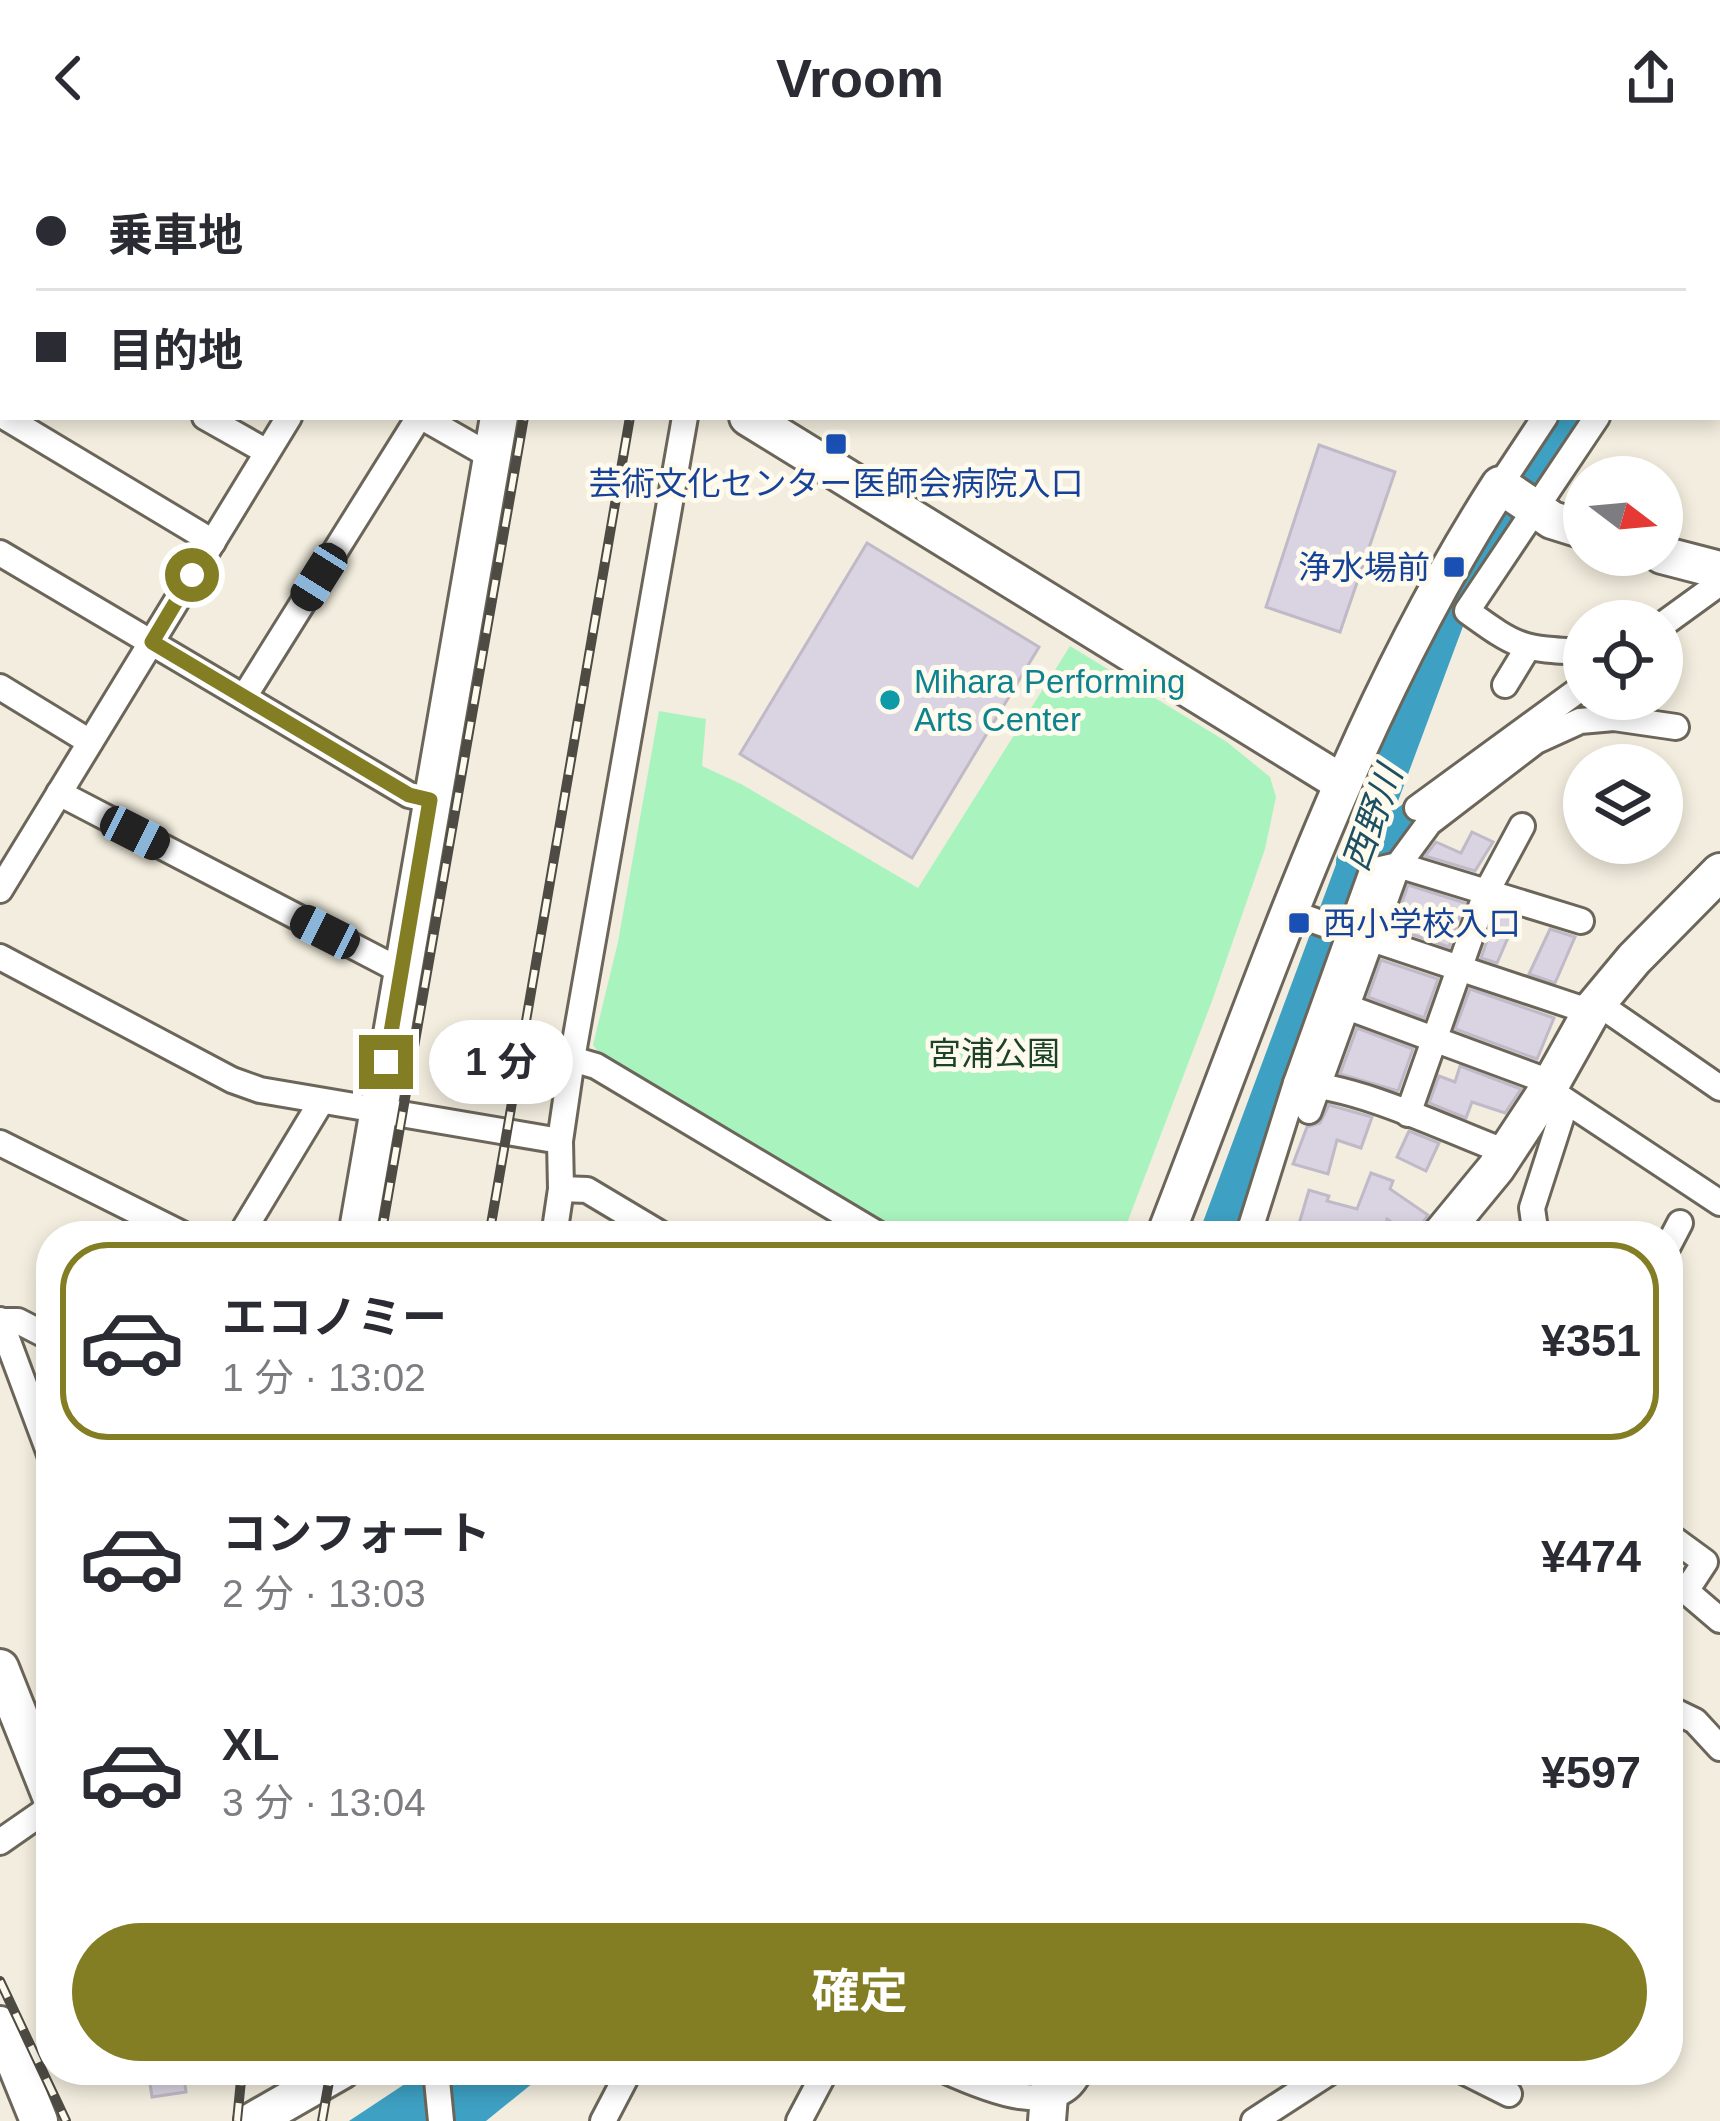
<!DOCTYPE html>
<html lang="ja">
<meta charset="utf-8">
<style>
:root{--surface:#fff;--page:#f2f2f3;--text:#2b2b33;--muted:#7c7c81;--line:#e1e1e2;--accent:#837d23}
body{margin:0;font-family:Helvetica,"Noto Sans JP",sans-serif;background:var(--page);color:var(--text);height:100vh;display:flex;flex-direction:column;font-size:45px;white-space:nowrap}
*{box-sizing:border-box;margin:0}
p{font-size:39px;color:var(--muted)}
.icon{flex:none;width:66px;height:66px;fill:none;stroke:currentColor;stroke-width:2;stroke-linecap:round;stroke-linejoin:round}
.map{position:relative;flex:1;overflow:hidden}
.drawer{position:absolute;left:36px;top:1065px;width:1647px;height:864px;display:flex;flex-direction:column;background:var(--surface);border-radius:48px;box-shadow:0 6px 18px #0003}
.drawer>*{flex:none}
.hud{position:absolute;left:0px;top:0px;width:1722px;height:264px;box-shadow:0 6px 18px #0003;display:grid;align-content:center;height:264px;padding:0 36px;background:var(--surface)}
.needle{width:78px;rotate:106deg}
.controls{position:absolute;left:1563px;top:300px;display:grid;gap:24px}
.controls a{display:grid;place-items:center;width:120px;height:120px;border-radius:50%;background:var(--surface);box-shadow:0 6px 18px #0003;font-size:60px}
.end{position:absolute;width:54px;height:54px;margin:-27px;border:15px solid #837d23;background:#fff;box-shadow:0 0 0 6px #fff}
.from{border-radius:50%}
.bubble{position:absolute;height:84px;border-radius:42px;background:var(--surface);box-shadow:0 6px 18px #0003;font-size:39px;font-weight:700;line-height:84px;text-align:center}
.car{position:absolute;width:36px;height:72px;margin:-36px -18px;border-radius:15px;box-shadow:0 0 9px 3px #0007;background:linear-gradient(#222 24%,#8ab4d8 0 40%,#222 0 76%,#8ab4d8 0 86%,#222 0)}
.hud b{display:flex;align-items:center;gap:42px;height:114px;font-size:45px}
.hud b+b{border-top:3px solid var(--line)}
.hud i{width:30px;height:30px;background:var(--text)}
ul{padding:21px 0 0;list-style:none}
li{display:flex;align-items:center;gap:36px;height:198px;margin:0 24px 18px;padding:0 12px;border:6px solid transparent;border-radius:48px}
li div{flex:1}
li b{display:block;font-size:45px}
li em{font-style:normal;font-weight:700}
li.selected{border-color:var(--accent)}
li>.icon{width:108px;height:108px;stroke-width:1.5}
.action{display:flex;gap:24px;margin-top:auto;padding:24px 36px}
.action a{flex:1;height:138px;border-radius:72px;background:var(--accent);color:#fff;font-size:48px;font-weight:700;line-height:138px;text-align:center}
header{display:flex;justify-content:space-between;align-items:center;height:156px;padding:0 36px;background:var(--surface);font-size:54px;font-weight:700}
.map>svg:first-child{display:block}
.green{fill:#a9f3be}
.water{fill:#3ea0c3}
.lines{fill:none;stroke-linecap:round;stroke-linejoin:round}
.river{stroke:#3ea0c3;stroke-width:36}
.building{fill:#dad3e1;stroke:#c0b9c7;stroke-width:3}
.street-casing{stroke:#6b6659;stroke-width:30}
.secondary-casing{stroke:#6b6659;stroke-width:42}
.street{stroke:#fff;stroke-width:24}
.secondary{stroke:#fff;stroke-width:36}
.rail-casing{stroke:#4d4b43;stroke-width:10}
.rail{stroke:#fefaee;stroke-width:6;stroke-dasharray:18;stroke-linecap:butt}
.route{stroke:#837d23;stroke-width:15}
.transit-dot{fill:#1a4fb4;stroke:#fefaee;stroke-width:4.5}
.culture-dot{fill:#0f9aa8;stroke:#fefaee;stroke-width:4.5}
.labels{text-anchor:middle;stroke-width:10;stroke-linejoin:round;paint-order:stroke}
.transit-label{font-size:33px;fill:#164399;stroke:#fefaee}
.culture-label{font-size:33px;fill:#0d838f;stroke:#fefaee;text-anchor:start}
.park-label{font-size:33px;fill:#1c432a;stroke:#fefaee}
.water-label{font-size:36px;font-style:italic;fill:#1b5063;stroke:#fefaee}
</style>
<header><svg class="icon" aria-label="back" viewBox="0 0 24 24"><path d="M15 5l-7 7 7 7"/></svg>Vroom<svg class="icon" aria-label="share" viewBox="0 0 24 24"><path d="M12 15V3M7 8l5-5 5 5M5 13v7h14v-7"/></svg></header>
<div class="map">
<svg width="1720" height="1965" viewBox="0 0 1720 1965">
<rect width="100%" height="100%" fill="#f2edde"/>
<!-- green -->
<polygon class="green" points="1070,490 1227,586 1270,621 1276,641 1265,693 1212,845 1122,1080 904,1080 600,898 593,889 618,786 659,555 706,563 702,610 741,628 918,732"/>
<!-- water -->
<polygon class="water" points="426,1914 549,1914 486,1965 349,1965"/>
<g class="lines">
<!-- river -->
<g class="river">
<polyline points="1719,16 1720,15"/>
<polyline points="1354,706 1450,636"/>
<polyline points="1217,1080 1448,459 1502,356 1562,261"/>
</g>
</g>
<!-- building -->
<g class="building">
<polygon points="1319,289 1395,316 1340,476 1266,451"/>
<polygon points="867,387 1039,491 912,702 740,598"/>
<polygon points="1472,676 1493,686 1475,715 1425,700 1436,686 1461,697"/>
<polygon points="1408,729 1465,747 1449,791 1393,772"/>
<polygon points="1497,756 1516,763 1497,807 1481,802"/>
<polygon points="1550,773 1575,781 1555,827 1529,818"/>
<polygon points="1381,804 1438,823 1424,862 1368,841"/>
<polygon points="1470,833 1554,862 1537,903 1455,873"/>
<polygon points="1357,872 1413,893 1398,935 1340,918"/>
<polygon points="1460,910 1521,933 1505,957 1472,946 1466,962 1429,947 1439,920 1455,926"/>
<polygon points="1329,949 1372,961 1361,992 1337,984 1328,1018 1293,1008 1307,971 1320,967"/>
<polygon points="1409,975 1439,987 1426,1015 1397,1001"/>
<polygon points="1371,1017 1393,1025 1390,1033 1428,1059 1413,1080 1387,1063 1382,1080 1327,1080 1298,1071 1309,1034 1329,1040 1327,1045 1357,1053"/>
<polygon points="148,1914 183,1914 186,1936 152,1941"/>
</g>
<g class="lines">
<defs>
<g id="street">
<polyline points="74,0 76,3"/>
<polyline points="100,3 104,0"/>
<polyline points="756,3 757,0"/>
<polyline points="1715,3 1717,0"/>
<polyline points="1719,73 1720,71"/>
<polyline points="0,74 3,72"/>
<polyline points="0,105 3,108"/>
<polyline points="1719,193 1720,192"/>
<polyline points="5,261 213,386"/>
<polyline points="205,261 267,296"/>
<polyline points="422,261 492,301"/>
<polyline points="1500,329 1545,261"/>
<polyline points="0,397 409,639 430,644"/>
<polyline points="1662,469 1720,427"/>
<path d="M1584,496C1521,493 1518,492 1467,455L1597,261"/>
<polyline points="1505,529 1527,493"/>
<polyline points="0,531 90,586"/>
<polyline points="244,541 419,261"/>
<polyline points="59,637 401,815"/>
<polyline points="1417,652 1584,530"/>
<polyline points="0,734 289,261"/>
<polyline points="1304,761 1349,777"/>
<polyline points="1369,782 1579,852 1603,851 1720,932"/>
<polyline points="0,801 232,924 260,934 560,985"/>
<polyline points="1347,851 1542,923 1548,933 1720,1047"/>
<polyline points="572,903 596,910 881,1080"/>
<polyline points="1296,927 1372,715 1398,709 1581,765"/>
<polyline points="1309,955 1398,709 1429,667 1536,585 1580,565 1614,562 1676,571"/>
<polyline points="1408,958 1486,737 1522,670"/>
<polyline points="0,987 186,1080"/>
<polyline points="561,1033 587,1034 664,1080"/>
<polyline points="240,1080 321,946"/>
<polyline points="554,1080 561,1033 560,985 572,903 685,261"/>
<path d="M1248,1080L1296,927C1364,932 1442,972 1506,996"/>
<polyline points="1536,1080 1532,1052 1561,962 1549,935"/>
<polyline points="1668,1090 1680,1067"/>
<polyline points="0,1164 51,1301"/>
<polyline points="0,1165 18,1165 51,1182"/>
<polyline points="1668,1379 1705,1406 1686,1435 1720,1464"/>
<polyline points="1668,1552 1695,1565 1720,1592"/>
<polyline points="0,1686 43,1656 51,1641"/>
<polyline points="436,1914 441,1965"/>
<path d="M944,1914C986,1933 1061,1965 1080,1914"/>
<polyline points="1461,1914 1509,1938"/>
<polyline points="603,1965 625,1923"/>
<polyline points="799,1965 826,1914"/>
<polyline points="1254,1965 1333,1914"/>
</g>
<g id="secondary">
<polyline points="323,0 326,3"/>
<polyline points="544,3 544,0"/>
<polyline points="748,261 1342,627"/>
<polyline points="1662,399 1720,414"/>
<polyline points="357,1080 499,261"/>
<path d="M1165,1080C1265,825 1351,560 1500,329L1552,364L1584,374"/>
<polyline points="1440,1080 1496,1012 1548,933 1594,851 1634,803 1720,716"/>
<polyline points="0,1512 51,1640"/>
<polyline points="0,1869 39,1965"/>
<polyline points="253,1965 342,1914"/>
<polyline points="1047,1965 1051,1914"/>
</g>
</defs>
<!-- street casing -->
<use href="#street" class="street-casing"/>
<!-- secondary casing -->
<use href="#secondary" class="secondary-casing"/>
<!-- street -->
<use href="#street" class="street"/>
<!-- secondary -->
<use href="#secondary" class="secondary"/>
<defs>
<g id="rail">
<polyline points="580,3 581,0"/>
<polyline points="674,3 674,0"/>
<polyline points="381,1080 524,261"/>
<polyline points="489,1080 630,261"/>
<polyline points="0,1825 66,1965"/>
<polyline points="237,1965 242,1914"/>
<polyline points="322,1965 331,1914"/>
</g>
</defs>
<!-- rail casing -->
<use href="#rail" class="rail-casing"/>
<!-- rail -->
<use href="#rail" class="rail"/>
</g>
<g class="lines">
<!-- route -->
<polyline class="route" points="192,419 152,486 409,639 430,644 386,906"/>
</g>
<!-- markers -->
<g class="transit-dot">
<rect x="824" y="276" width="24" height="24" rx="6"/>
<rect x="1442" y="399" width="24" height="24" rx="6"/>
<rect x="1287" y="755" width="24" height="24" rx="6"/>
</g>
<circle class="culture-dot" cx="890" cy="544" r="12"/>
<g class="labels">
<!-- transit labels -->
<g class="transit-label">
<text x="836" y="339">芸術文化センター医師会病院入口</text>
<text x="1430" y="423" text-anchor="end">浄水場前</text>
<text x="1323" y="779" text-anchor="start">西小学校入口</text>
</g>
<!-- culture labels -->
<g class="culture-label">
<text x="914" y="537">Mihara Performing<tspan x="914" dy="38">Arts Center</tspan></text>
</g>
<!-- park labels -->
<g class="park-label">
<text x="994" y="909">宮浦公園</text>
</g>
<!-- water labels -->
<g class="water-label">
<text transform="translate(1372 662) rotate(-70)" y="13">西野川</text>
</g>
</g>
</svg>
<div class="controls">
<a><svg class="needle" viewBox="-14 -14 28 28"><path d="M0-13l5 13h-10z" fill="#e53935"/><path d="M0 13l5-13h-10z" fill="#7c7c81"/></svg></a>
<a><svg class="icon" aria-label="locate" viewBox="0 0 24 24"><circle cx="12" cy="12" r="6"/><path d="M12 2v4M12 18v4M2 12h4M18 12h4"/></svg></a>
<a><svg class="icon" aria-label="layers" viewBox="0 0 24 24"><path d="M12 4l9 5-9 5-9-5zM3 14l9 5 9-5"/></svg></a>
</div>
<i class="end from" style="left:192px;top:419px"></i>
<i class="end" style="left:386px;top:906px"></i>
<div class="bubble" style="left:429px;top:864px;width:144px">1 分</div>
<i class="car" style="left:319px;top:421px;rotate:212deg"></i>
<i class="car" style="left:135px;top:677px;rotate:117deg"></i>
<i class="car" style="left:325px;top:776px;rotate:297deg"></i>
<div class="hud">
<b><i class="from"></i>乗車地</b>
<b><i></i>目的地</b>
</div>
<section class="drawer">
<ul>
<li class="selected"><svg class="icon" aria-label="car" viewBox="0 0 24 24"><path d="M5 17H2v-5l4-1 3-4h7l3 4 3 1v5h-3M9 17h6M6 11h13"/><circle cx="7" cy="17" r="2"/><circle cx="17" cy="17" r="2"/></svg><div><b>エコノミー</b><p>1 分 · 13:02</p></div><em>¥351</em></li>
<li><svg class="icon" aria-label="car" viewBox="0 0 24 24"><path d="M5 17H2v-5l4-1 3-4h7l3 4 3 1v5h-3M9 17h6M6 11h13"/><circle cx="7" cy="17" r="2"/><circle cx="17" cy="17" r="2"/></svg><div><b>コンフォート</b><p>2 分 · 13:03</p></div><em>¥474</em></li>
<li><svg class="icon" aria-label="car" viewBox="0 0 24 24"><path d="M5 17H2v-5l4-1 3-4h7l3 4 3 1v5h-3M9 17h6M6 11h13"/><circle cx="7" cy="17" r="2"/><circle cx="17" cy="17" r="2"/></svg><div><b>XL</b><p>3 分 · 13:04</p></div><em>¥597</em></li>
</ul>
<div class="action"><a>確定</a></div>
</section>
</div>
